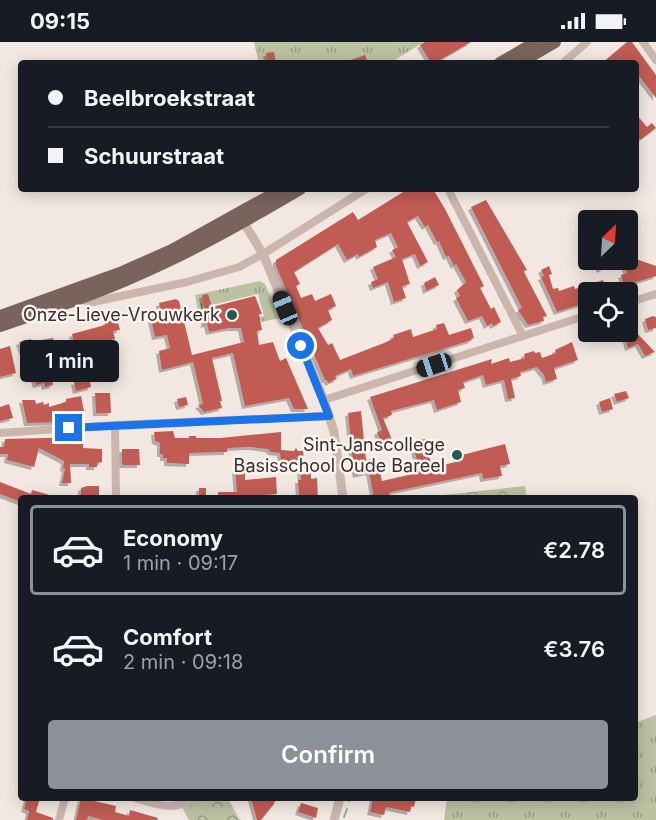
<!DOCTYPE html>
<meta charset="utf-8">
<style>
:root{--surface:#171b24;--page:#242831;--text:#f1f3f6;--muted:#9ea1a6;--line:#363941;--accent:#8c9099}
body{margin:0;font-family:Inter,sans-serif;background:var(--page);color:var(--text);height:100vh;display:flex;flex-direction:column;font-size:22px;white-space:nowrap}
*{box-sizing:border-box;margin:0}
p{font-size:20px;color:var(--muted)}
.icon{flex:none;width:33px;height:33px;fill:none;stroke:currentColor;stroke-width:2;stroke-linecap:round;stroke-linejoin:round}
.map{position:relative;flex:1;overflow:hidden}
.side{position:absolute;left:18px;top:453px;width:620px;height:306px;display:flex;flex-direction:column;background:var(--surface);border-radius:6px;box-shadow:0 3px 15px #0003}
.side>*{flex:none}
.banner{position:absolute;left:18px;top:18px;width:621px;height:132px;border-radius:6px;box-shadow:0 3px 15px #0003;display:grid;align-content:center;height:132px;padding:0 30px;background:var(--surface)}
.needle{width:39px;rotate:25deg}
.tools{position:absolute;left:578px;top:168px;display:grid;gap:12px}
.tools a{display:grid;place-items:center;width:60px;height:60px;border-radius:6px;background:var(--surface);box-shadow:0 3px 15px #0003;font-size:30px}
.end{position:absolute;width:27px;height:27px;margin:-14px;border:8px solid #1a73e8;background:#fff;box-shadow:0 0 0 3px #fff}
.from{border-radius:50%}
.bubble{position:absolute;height:42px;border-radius:6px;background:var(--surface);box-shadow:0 3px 15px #0003;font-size:20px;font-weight:600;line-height:42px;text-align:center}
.car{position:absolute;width:18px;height:36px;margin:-18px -9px;border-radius:8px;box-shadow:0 0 4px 2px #0007;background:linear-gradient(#222 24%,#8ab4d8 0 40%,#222 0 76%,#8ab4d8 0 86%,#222 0)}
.banner b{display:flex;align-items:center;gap:21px;height:57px;font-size:22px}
.banner b+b{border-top:2px solid var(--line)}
.banner i{width:15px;height:15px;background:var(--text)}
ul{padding:10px 0 0;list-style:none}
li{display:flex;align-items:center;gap:18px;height:90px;margin:0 12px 9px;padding:0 18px;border:3px solid transparent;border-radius:6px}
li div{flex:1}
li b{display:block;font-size:22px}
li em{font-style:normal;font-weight:600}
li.on{border-color:var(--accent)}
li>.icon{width:54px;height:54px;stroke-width:1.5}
.cta{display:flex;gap:12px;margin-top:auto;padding:12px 30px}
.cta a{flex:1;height:69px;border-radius:6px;background:var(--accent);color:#fff;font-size:24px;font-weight:600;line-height:69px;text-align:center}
.status{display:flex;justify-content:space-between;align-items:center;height:42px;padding:0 30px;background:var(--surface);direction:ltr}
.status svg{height:16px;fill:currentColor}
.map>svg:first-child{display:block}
.grass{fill:url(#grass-tufts)}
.forest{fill:url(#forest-crowns)}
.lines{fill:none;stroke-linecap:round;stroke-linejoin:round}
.stream{stroke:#81aeaa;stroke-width:2}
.building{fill:#c05c52;filter:url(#shadow)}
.minor{stroke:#cab6ad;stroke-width:8}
.tertiary{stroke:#cab6ad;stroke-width:9}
.primary{stroke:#7a635d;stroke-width:12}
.route{stroke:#1a73e8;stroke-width:8}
.poi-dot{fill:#225955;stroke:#faf2ee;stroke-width:2}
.labels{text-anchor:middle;stroke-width:5;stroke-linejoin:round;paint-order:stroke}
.poi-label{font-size:18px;fill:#392e2b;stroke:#faf2ee;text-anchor:end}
</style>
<div class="status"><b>09:15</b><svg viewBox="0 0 49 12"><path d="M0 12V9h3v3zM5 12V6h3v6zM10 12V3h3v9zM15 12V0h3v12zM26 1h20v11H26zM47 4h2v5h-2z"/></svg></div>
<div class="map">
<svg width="656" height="778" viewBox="0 0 656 778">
<defs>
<pattern id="grass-tufts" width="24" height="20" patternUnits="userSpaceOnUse" patternTransform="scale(1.5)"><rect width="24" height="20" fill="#bbc1a1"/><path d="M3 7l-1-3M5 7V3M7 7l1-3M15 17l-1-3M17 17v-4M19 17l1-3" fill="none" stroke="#999d83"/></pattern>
<pattern id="forest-crowns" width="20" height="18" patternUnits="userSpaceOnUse" patternTransform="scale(1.5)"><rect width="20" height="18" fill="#bbc1a1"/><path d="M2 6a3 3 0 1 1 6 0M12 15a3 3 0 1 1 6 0" fill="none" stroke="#999d83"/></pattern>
<filter id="shadow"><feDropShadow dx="-3" dy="3" stdDeviation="0" flood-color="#0004"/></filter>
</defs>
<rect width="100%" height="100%" fill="#f2e8e1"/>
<!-- grass -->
<g class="grass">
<polygon points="254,0 424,0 390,21 259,21"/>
<polygon points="260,239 265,242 280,276 261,280 260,275 264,274 258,252 203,265 204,269 198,270 195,253"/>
<polygon points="656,673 656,778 444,778 447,756 634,756 635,681"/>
</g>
<!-- forest -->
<g class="forest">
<polygon points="525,444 527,456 416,456"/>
<polygon points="177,756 228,756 239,777 243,778 189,778"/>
</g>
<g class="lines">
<!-- stream -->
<g class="stream">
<polyline points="349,759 350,756"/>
<polyline points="344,775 347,767"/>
</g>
</g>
<!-- building -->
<g class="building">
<polygon points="425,0 471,0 435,21 431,21 420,3"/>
<polygon points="627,0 632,0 656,33 656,56 636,30 636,21 602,21"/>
<polygon points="274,10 276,21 268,21 266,11"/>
<polygon points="365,13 368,21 345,21 345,20"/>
<polygon points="636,72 647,85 652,81 656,86 640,98 638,95 636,97"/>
<polygon points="408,147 433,147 445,167 484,244 480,246 491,267 494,265 501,280 493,284 492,281 487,284 482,274 468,279 456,256 460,254 457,248 466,240 456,222 454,224 449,214 446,215 439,199 437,200 428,183 425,185 418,174 407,180 428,220 420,224 415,212 402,217 410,242 402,244 406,256 394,260 388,240 373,246 371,240 378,237 373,225 396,215 392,208 398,205 391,191 375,198 377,205 359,215 358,212 347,218 338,202 294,230 300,242 296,244 301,256 312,252 315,259 331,252 336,264 328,268 332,278 318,286 328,303 332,301 340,318 384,301 394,296 393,293 411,287 413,295 437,287 436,283 444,281 449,293 471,286 474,296 471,297 472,298 353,334 351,327 335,334 337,337 328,341 327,338 325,338 286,248 276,224 276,218 353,170 358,178"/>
<polygon points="486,158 527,228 524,229 525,232 547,274 543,275 544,279 528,283 518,268 522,266 471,165"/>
<polygon points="633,216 656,224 656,234 624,244 621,233 627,231 624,223 634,219"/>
<polygon points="595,218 604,218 607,224 600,228"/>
<polygon points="549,224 552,232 549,233 553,247 558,246 559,249 574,244 575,247 603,238 607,250 588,250 588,260 557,270 541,235 544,234 541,228"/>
<polygon points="435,235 439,243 426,249 424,241"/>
<polygon points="208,252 212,265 255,254 262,272 259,272 262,288 257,289 259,303 273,300 280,319 286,316 308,367 294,367 289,356 245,364 233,311 212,316 222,359 220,359 222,366 204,370 198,363 203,362 193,320 162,328 159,309 170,306 167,293 155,295 150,273 161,271 159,261 176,257 179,259 192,313 244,300 241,286 229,286 209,290 207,282 203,283 205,279 202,277 205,273 202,253"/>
<polygon points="653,274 656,275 656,286 648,288 645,277"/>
<polygon points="117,277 120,288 113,289 115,297 111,298 113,305 94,310 98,329 89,331 84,309 76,311 72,292 105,283 105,280"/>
<polygon points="627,287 633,287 655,310 645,314 638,302 628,306 624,290 627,290"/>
<polygon points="53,296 56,309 54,310 56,319 50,321 53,343 45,345 44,341 36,343 34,336 38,335 38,333 35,321 27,322 19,300 31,297 31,300"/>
<polygon points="572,300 578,318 554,326 557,337 546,340 544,333 537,325 520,330 521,334 511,337 515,356 508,357 504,338 486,343 483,333 463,340 465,346 458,348 461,360 437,368 434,358 391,369 392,373 383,376 392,398 381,400 377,390 382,388 370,355 492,317 491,322 509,316 510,320 525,316 524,312 534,309 535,311 540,310 542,316 556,311 555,308"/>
<polygon points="10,304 16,331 0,335 0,307"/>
<polygon points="89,336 91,345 76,349 74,340"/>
<polygon points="626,349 629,356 617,360 614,352"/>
<polygon points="95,351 110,351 111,371 96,371"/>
<polygon points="81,354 84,369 63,374 64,380 27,381 22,358 35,358 36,362 43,360 44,363 49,361 49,365 66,360 66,357"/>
<polygon points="186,355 188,363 179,365 177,357"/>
<polygon points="610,356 613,367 602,370 599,360"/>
<polygon points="9,362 13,376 0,379 0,365"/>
<polygon points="361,369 366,418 371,417 372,423 378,421 382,439 417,431 416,427 419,426 412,400 425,397 432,426 463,418 462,413 505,402 510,422 500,424 502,434 483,437 482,431 391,450 389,451 390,456 374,456 369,430 356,433 353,420 348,371"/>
<polygon points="173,389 175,396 189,396 189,394 196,394 196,396 220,396 281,390 281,408 294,409 296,406 298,409 303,409 304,419 281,420 280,411 271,410 268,407 250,405 227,406 227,410 189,411 189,422 167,421 167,416 163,416 163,412 160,412 160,401 155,399 154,390"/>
<polygon points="83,395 83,406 102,407 102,420 97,421 97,425 89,425 89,422 70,422 71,441 62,441 65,427 63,426 64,419 39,406 34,425 7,418 8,412 0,412 0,405 4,405 5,397"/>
<polygon points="122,407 139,407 140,423 123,423 122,421"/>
<polygon points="300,426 311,426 311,437 317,436 318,456 299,454 298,438 301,438"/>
<polygon points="235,428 245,428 245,438 276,435 277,452 218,456 218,450 237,450"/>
<polygon points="0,440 31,452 32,448 53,454 53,456 21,456 21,460 0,452"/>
<polygon points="87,444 99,444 99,456 81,456 81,446"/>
<rect x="199" y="446" width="7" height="10"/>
<polygon points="27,756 40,756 36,770 53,776 53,778 27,778 29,769 24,767"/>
<polygon points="81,756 116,764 115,770 129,774 130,768 158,776 157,778 103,778 88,774 87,778 76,778"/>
<polygon points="251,756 276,756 274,762 261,778 257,778"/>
<polygon points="373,756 416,756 414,765 411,764 410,770 386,765 384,773 370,770"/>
<polygon points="301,761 318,766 316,776 298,770"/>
</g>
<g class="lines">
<!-- minor -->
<g class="minor">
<polyline points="643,0 656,18"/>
<polyline points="563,21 587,0"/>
<polyline points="448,147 523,294"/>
<polyline points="82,258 93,260 187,240 239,225 263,212 366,147"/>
<polyline points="627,261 656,252"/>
<polyline points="324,358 588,273"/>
<polyline points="115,383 116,456"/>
<polyline points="0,391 115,383 329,374"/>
<path d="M135,756C163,764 170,769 198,756"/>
<polyline points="59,778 65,756"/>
</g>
<!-- tertiary -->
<g class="tertiary">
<polyline points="241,176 263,212 324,358 334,390 343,456"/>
<polyline points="334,778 340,756"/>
</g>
<!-- primary -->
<g class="primary">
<polyline points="500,21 536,0"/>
<polyline points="519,21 555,0"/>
<polyline points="0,274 120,231 172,208 282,147"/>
<path d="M0,284C48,268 96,252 142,231C197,207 249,177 300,147"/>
</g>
</g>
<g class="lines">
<!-- route -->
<polyline class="route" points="69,386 329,374 301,304"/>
</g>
<!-- markers -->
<g class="poi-dot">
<circle cx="232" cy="273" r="6"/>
<circle cx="457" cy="413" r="6"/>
</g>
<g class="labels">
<!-- poi labels -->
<g class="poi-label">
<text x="220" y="279">Onze-Lieve-Vrouwkerk</text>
<text x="445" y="409">Sint-Janscollege<tspan x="445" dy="21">Basisschool Oude Bareel</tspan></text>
</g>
</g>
</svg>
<div class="tools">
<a><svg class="needle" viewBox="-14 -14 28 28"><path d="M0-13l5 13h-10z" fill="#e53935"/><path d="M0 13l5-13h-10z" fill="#9ea1a6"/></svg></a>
<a><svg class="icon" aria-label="locate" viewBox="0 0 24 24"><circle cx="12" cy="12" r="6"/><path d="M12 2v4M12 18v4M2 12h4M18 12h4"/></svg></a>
</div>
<i class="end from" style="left:301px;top:304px"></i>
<i class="end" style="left:69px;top:386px"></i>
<div class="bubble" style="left:20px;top:298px;width:99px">1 min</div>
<i class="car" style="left:285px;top:266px;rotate:337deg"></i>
<i class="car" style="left:434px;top:323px;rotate:252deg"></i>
<div class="banner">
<b><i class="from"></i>Beelbroekstraat</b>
<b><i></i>Schuurstraat</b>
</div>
<section class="side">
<ul>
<li class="on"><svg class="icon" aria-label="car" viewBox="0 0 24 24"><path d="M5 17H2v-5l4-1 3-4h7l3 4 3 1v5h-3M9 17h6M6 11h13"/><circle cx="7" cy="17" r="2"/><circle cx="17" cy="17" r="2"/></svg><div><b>Economy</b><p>1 min · 09:17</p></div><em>€2.78</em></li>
<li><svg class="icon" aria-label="car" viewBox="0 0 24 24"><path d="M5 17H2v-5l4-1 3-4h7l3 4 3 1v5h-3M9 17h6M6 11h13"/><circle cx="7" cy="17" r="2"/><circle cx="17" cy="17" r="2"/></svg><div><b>Comfort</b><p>2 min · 09:18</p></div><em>€3.76</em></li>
</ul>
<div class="cta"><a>Confirm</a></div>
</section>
</div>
